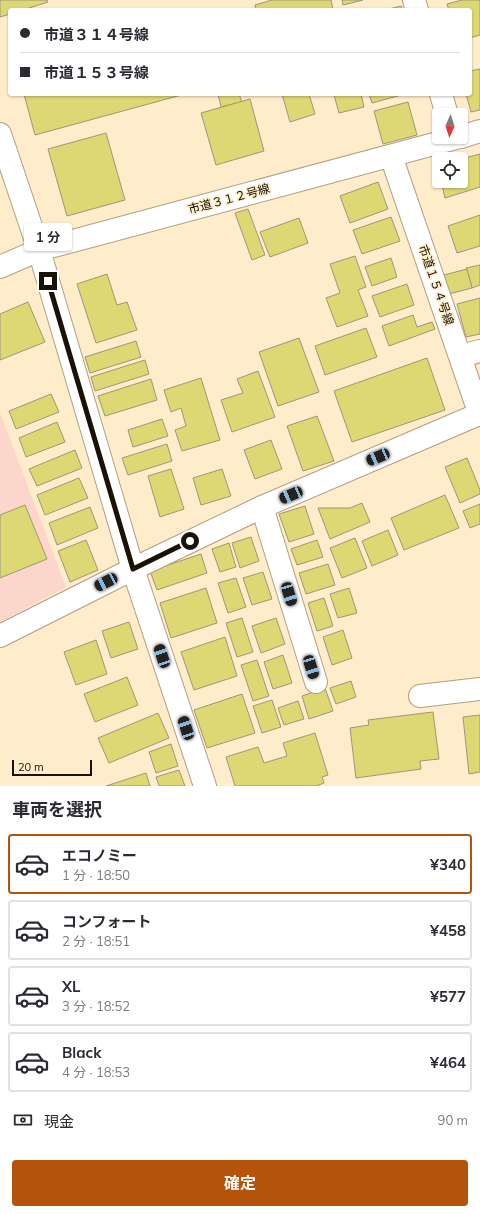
<!DOCTYPE html>
<html lang="ja">
<meta charset="utf-8">
<style>
:root{--surface:#fff;--page:#f2f2f3;--text:#2b2b33;--muted:#7c7c81;--line:#e1e1e2;--accent:#b45309}
body{margin:0;font-family:Mulish,"Noto Sans JP",sans-serif;background:var(--page);color:var(--text);height:100vh;display:flex;flex-direction:column;font-size:15px;white-space:nowrap}
*{box-sizing:border-box;margin:0}
p{font-size:13px;color:var(--muted)}
.icon{flex:none;width:22px;height:22px;fill:none;stroke:currentColor;stroke-width:2;stroke-linecap:round;stroke-linejoin:round}
.map{position:relative;height:786px;overflow:hidden}
.details{display:flex;flex-direction:column;background:var(--surface);flex:1}
.details>*{flex:none}
.top-card{position:absolute;left:8px;top:8px;width:464px;height:88px;border-radius:4px;box-shadow:0 1px 3px #0004;display:grid;align-content:center;height:88px;padding:0 12px;background:var(--surface)}
.needle{width:26px;rotate:183deg}
.fabs{position:absolute;left:432px;top:108px;display:grid;gap:8px}
.fabs a{display:grid;place-items:center;width:36px;height:36px;border-radius:4px;background:var(--surface);box-shadow:0 1px 3px #0004;font-size:20px}
.scale{position:absolute;left:12px;bottom:10px;width:80px;box-sizing:border-box;padding-left:4px;border:2px solid #191307;border-top:0;font-size:11px;line-height:14px;white-space:nowrap;color:#191307;-webkit-text-stroke:3px #feeccb;paint-order:stroke}
.end{position:absolute;width:18px;height:18px;margin:-9px;border:5px solid #191307;background:#fff;box-shadow:0 0 0 2px #fff}
.from{border-radius:50%}
.bubble{position:absolute;height:28px;border-radius:4px;background:var(--surface);box-shadow:0 1px 3px #0004;font-size:13px;font-weight:700;line-height:28px;text-align:center}
.car{position:absolute;width:12px;height:24px;margin:-12px -6px;border-radius:5px;box-shadow:0 0 3px 1px #0007;background:linear-gradient(#222 24%,#8ab4d8 0 40%,#222 0 76%,#8ab4d8 0 86%,#222 0)}
.top-card b{display:flex;align-items:center;gap:14px;height:38px;font-size:15px}
.top-card b+b{border-top:1px solid var(--line)}
.top-card i{width:10px;height:10px;background:var(--text)}
ul{padding:0;list-style:none}
li{display:flex;align-items:center;gap:12px;height:60px;margin:0 8px 6px;padding:0 4px;border:2px solid var(--line);border-radius:4px}
li div{flex:1}
li b{display:block;font-size:15px}
li em{font-style:normal;font-weight:700}
li.on{border-color:var(--accent)}
li>.icon{width:36px;height:36px;stroke-width:1.5}
h2{padding:0 12px;font-size:18px;line-height:48px}
.pay{display:flex;align-items:center;gap:10px;height:44px;padding:0 12px;font-size:15px}
.pay p{margin-inline-start:auto}
.button{display:flex;gap:8px;margin-top:auto;padding:8px 12px}
.button a{flex:1;height:46px;border-radius:4px;background:var(--accent);color:#fff;font-size:16px;font-weight:700;line-height:46px;text-align:center}
.map>svg:first-child{display:block}
.green{fill:#fcd6ca}
.building{fill:#ddd774;stroke:#9a9977}
.lines{fill:none;stroke-linecap:round;stroke-linejoin:round}
.minor-casing{stroke:#b1a081;stroke-width:24}
.minor{stroke:#fff;stroke-width:22}
.route{stroke:#191307;stroke-width:5}
.labels{text-anchor:middle;stroke-width:3;stroke-linejoin:round;paint-order:stroke}
.street-label{font-size:12px;fill:#191307;stroke:#feeccb}
</style>
<div class="map">
<svg width="480" height="786" viewBox="0 0 480 786">
<rect width="100%" height="100%" fill="#feeccb"/>
<!-- green -->
<polygon class="green" points="0,413 66,587 0,622 0,578 47,559 25,505 0,515"/>
<!-- building -->
<g class="building">
<polygon points="0,0 47,0 48,2 23,10 10,10 10,14 0,17"/>
<polygon points="272,0 331,0 333,10 256,10 255,5"/>
<polygon points="342,0 363,0 343,5"/>
<polygon points="462,0 480,0 480,35 470,38 470,10 449,10 447,4"/>
<polygon points="401,6 403,10 385,10"/>
<polygon points="480,69 480,110 471,112 466,94 470,94 470,71"/>
<polygon points="24,94 185,94 35,135"/>
<polygon points="218,94 239,94 242,102 221,107"/>
<polygon points="282,94 309,94 315,114 290,122"/>
<polygon points="339,94 361,94 364,107 339,113 334,95"/>
<polygon points="369,94 405,94 372,103"/>
<polygon points="250,99 264,151 216,165 201,113"/>
<polygon points="408,102 417,135 383,144 374,111"/>
<polygon points="106,133 125,200 67,216 48,149"/>
<polygon points="480,154 480,187 445,198 441,181 461,181 461,159"/>
<polygon points="378,182 388,209 350,223 340,196"/>
<polygon points="248,209 265,255 252,260 235,213"/>
<polygon points="480,215 480,246 457,253 448,226"/>
<polygon points="391,217 400,241 362,254 353,230"/>
<polygon points="299,218 308,243 270,257 260,232"/>
<polygon points="355,256 366,287 358,290 368,316 337,327 326,298 340,293 330,264"/>
<polygon points="391,258 397,277 372,286 365,267"/>
<polygon points="480,265 480,285 472,288 466,268"/>
<polygon points="467,269 472,288 449,294 444,275"/>
<polygon points="107,274 117,305 127,302 137,330 96,343 77,284"/>
<polygon points="407,284 414,305 380,317 372,296"/>
<polygon points="480,298 480,334 466,337 457,304"/>
<polygon points="28,302 45,342 0,360 0,314"/>
<polygon points="413,315 417,327 432,322 435,329 389,346 382,326"/>
<polygon points="366,328 377,357 325,375 315,346"/>
<polygon points="299,338 319,392 278,406 259,352"/>
<polygon points="136,341 141,357 90,373 85,357"/>
<polygon points="427,358 445,410 352,442 334,391"/>
<polygon points="145,360 149,374 95,391 91,377"/>
<polygon points="258,371 275,417 232,432 221,400 243,393 237,379"/>
<polygon points="201,378 220,440 182,451 175,430 186,426 181,408 171,412 164,390"/>
<polygon points="151,379 157,400 105,416 98,396"/>
<polygon points="51,394 59,412 16,429 9,411"/>
<polygon points="317,416 334,461 303,471 287,426"/>
<polygon points="162,419 168,436 133,447 128,430"/>
<polygon points="57,422 65,442 26,457 19,438"/>
<polygon points="271,440 282,469 255,479 244,450"/>
<polygon points="167,444 172,461 128,475 122,458"/>
<polygon points="75,450 82,468 37,486 29,469"/>
<polygon points="467,458 480,490 480,494 460,503 445,467"/>
<polygon points="171,469 184,509 160,517 148,476"/>
<polygon points="222,469 231,496 201,505 193,478"/>
<polygon points="79,478 88,498 45,515 37,495"/>
<polygon points="445,495 459,528 404,550 391,518"/>
<polygon points="362,503 370,522 330,539 318,508 350,508"/>
<polygon points="480,504 480,524 470,528 463,511"/>
<polygon points="25,505 47,559 0,578 0,515"/>
<polygon points="305,506 314,534 289,542 279,514"/>
<polygon points="90,507 98,528 57,545 49,523"/>
<polygon points="388,530 398,555 372,566 362,541"/>
<polygon points="251,537 259,561 240,568 232,543"/>
<polygon points="355,538 367,568 342,578 330,548"/>
<polygon points="86,540 98,570 70,582 58,551"/>
<polygon points="317,540 323,557 297,565 291,549"/>
<polygon points="229,543 236,567 220,572 212,549"/>
<polygon points="201,554 207,573 157,590 150,571"/>
<polygon points="328,564 335,585 306,594 299,573"/>
<polygon points="263,572 272,599 252,605 243,578"/>
<polygon points="236,578 246,607 228,613 218,583"/>
<polygon points="206,588 217,623 171,638 160,603"/>
<polygon points="349,588 357,613 338,618 330,594"/>
<polygon points="324,598 333,626 317,631 308,603"/>
<polygon points="242,618 253,652 237,657 226,623"/>
<polygon points="276,618 285,644 261,653 252,626"/>
<polygon points="129,622 138,649 111,658 102,631"/>
<polygon points="343,630 352,658 332,665 323,637"/>
<polygon points="225,637 237,676 194,690 181,652"/>
<polygon points="96,640 107,674 76,685 64,652"/>
<polygon points="283,655 292,683 273,689 264,662"/>
<polygon points="257,660 269,696 253,701 241,665"/>
<polygon points="127,677 138,705 95,722 84,694"/>
<polygon points="351,681 356,697 336,704 330,688"/>
<polygon points="325,688 333,711 309,719 302,696"/>
<polygon points="242,694 255,733 207,748 194,710"/>
<polygon points="272,700 281,727 262,733 253,706"/>
<polygon points="298,701 304,719 284,725 278,708"/>
<polygon points="433,712 439,759 420,761 421,769 356,778 350,728 369,725 368,720"/>
<polygon points="158,713 169,738 109,763 98,738"/>
<polygon points="480,715 480,772 469,774 463,717"/>
<polygon points="315,733 328,775 322,777 324,783 316,786 235,786 226,757 258,747 264,763 287,756 283,743"/>
<polygon points="171,744 178,766 156,773 149,752"/>
<polygon points="179,770 185,786 159,786 156,777"/>
<polygon points="146,773 150,786 106,786"/>
</g>
<g class="lines">
<defs>
<g id="minor">
<polyline points="414,0 417,10"/>
<polyline points="441,94 447,115"/>
<polyline points="0,134 39,250 133,569 205,786"/>
<polyline points="461,137 480,131"/>
<polyline points="391,156 480,415"/>
<polyline points="0,267 39,250 460,137"/>
<polyline points="461,356 480,351"/>
<polyline points="262,507 316,682"/>
<polyline points="0,636 133,569 262,507 479,414"/>
<polyline points="420,696 480,689"/>
</g>
</defs>
<!-- minor casing -->
<use href="#minor" class="minor-casing"/>
<!-- minor -->
<use href="#minor" class="minor"/>
</g>
<g class="lines">
<!-- route -->
<polyline class="route" points="48,281 133,569 190,541"/>
</g>
<g class="labels">
<!-- street labels -->
<g class="street-label">
<text transform="translate(229 199) rotate(-15)" y="4">市道３１２号線</text>
<text transform="translate(436 285) rotate(71)" y="4">市道１５４号線</text>
</g>
</g>
</svg>
<div class="fabs">
<a><svg class="needle" viewBox="-14 -14 28 28"><path d="M0-13l5 13h-10z" fill="#e53935"/><path d="M0 13l5-13h-10z" fill="#7c7c81"/></svg></a>
<a><svg class="icon" aria-label="locate" viewBox="0 0 24 24"><circle cx="12" cy="12" r="6"/><path d="M12 2v4M12 18v4M2 12h4M18 12h4"/></svg></a>
</div>
<div class="scale">20 m</div>
<i class="end from" style="left:190px;top:541px"></i>
<i class="end" style="left:48px;top:281px"></i>
<div class="bubble" style="left:24px;top:223px;width:48px">1 分</div>
<i class="car" style="left:378px;top:457px;rotate:247deg"></i>
<i class="car" style="left:291px;top:495px;rotate:247deg"></i>
<i class="car" style="left:106px;top:582px;rotate:243deg"></i>
<i class="car" style="left:289px;top:594px;rotate:163deg"></i>
<i class="car" style="left:162px;top:656px;rotate:342deg"></i>
<i class="car" style="left:311px;top:667px;rotate:163deg"></i>
<i class="car" style="left:186px;top:728px;rotate:342deg"></i>
<div class="top-card">
<b><i class="from"></i>市道３１４号線</b>
<b><i></i>市道１５３号線</b>
</div>
</div>
<section class="details">
<h2>車両を選択</h2>
<ul>
<li class="on"><svg class="icon" aria-label="car" viewBox="0 0 24 24"><path d="M5 17H2v-5l4-1 3-4h7l3 4 3 1v5h-3M9 17h6M6 11h13"/><circle cx="7" cy="17" r="2"/><circle cx="17" cy="17" r="2"/></svg><div><b>エコノミー</b><p>1 分 · 18:50</p></div><em>¥340</em></li>
<li><svg class="icon" aria-label="car" viewBox="0 0 24 24"><path d="M5 17H2v-5l4-1 3-4h7l3 4 3 1v5h-3M9 17h6M6 11h13"/><circle cx="7" cy="17" r="2"/><circle cx="17" cy="17" r="2"/></svg><div><b>コンフォート</b><p>2 分 · 18:51</p></div><em>¥458</em></li>
<li><svg class="icon" aria-label="car" viewBox="0 0 24 24"><path d="M5 17H2v-5l4-1 3-4h7l3 4 3 1v5h-3M9 17h6M6 11h13"/><circle cx="7" cy="17" r="2"/><circle cx="17" cy="17" r="2"/></svg><div><b>XL</b><p>3 分 · 18:52</p></div><em>¥577</em></li>
<li><svg class="icon" aria-label="car" viewBox="0 0 24 24"><path d="M5 17H2v-5l4-1 3-4h7l3 4 3 1v5h-3M9 17h6M6 11h13"/><circle cx="7" cy="17" r="2"/><circle cx="17" cy="17" r="2"/></svg><div><b>Black</b><p>4 分 · 18:53</p></div><em>¥464</em></li>
</ul>
<div class="pay"><svg class="icon" aria-label="cash" viewBox="0 0 24 24"><path d="M3 7h18v10H3z"/><circle cx="12" cy="12" r="2"/></svg>現金<p>90 m</p></div>
<div class="button"><a>確定</a></div>
</section>
